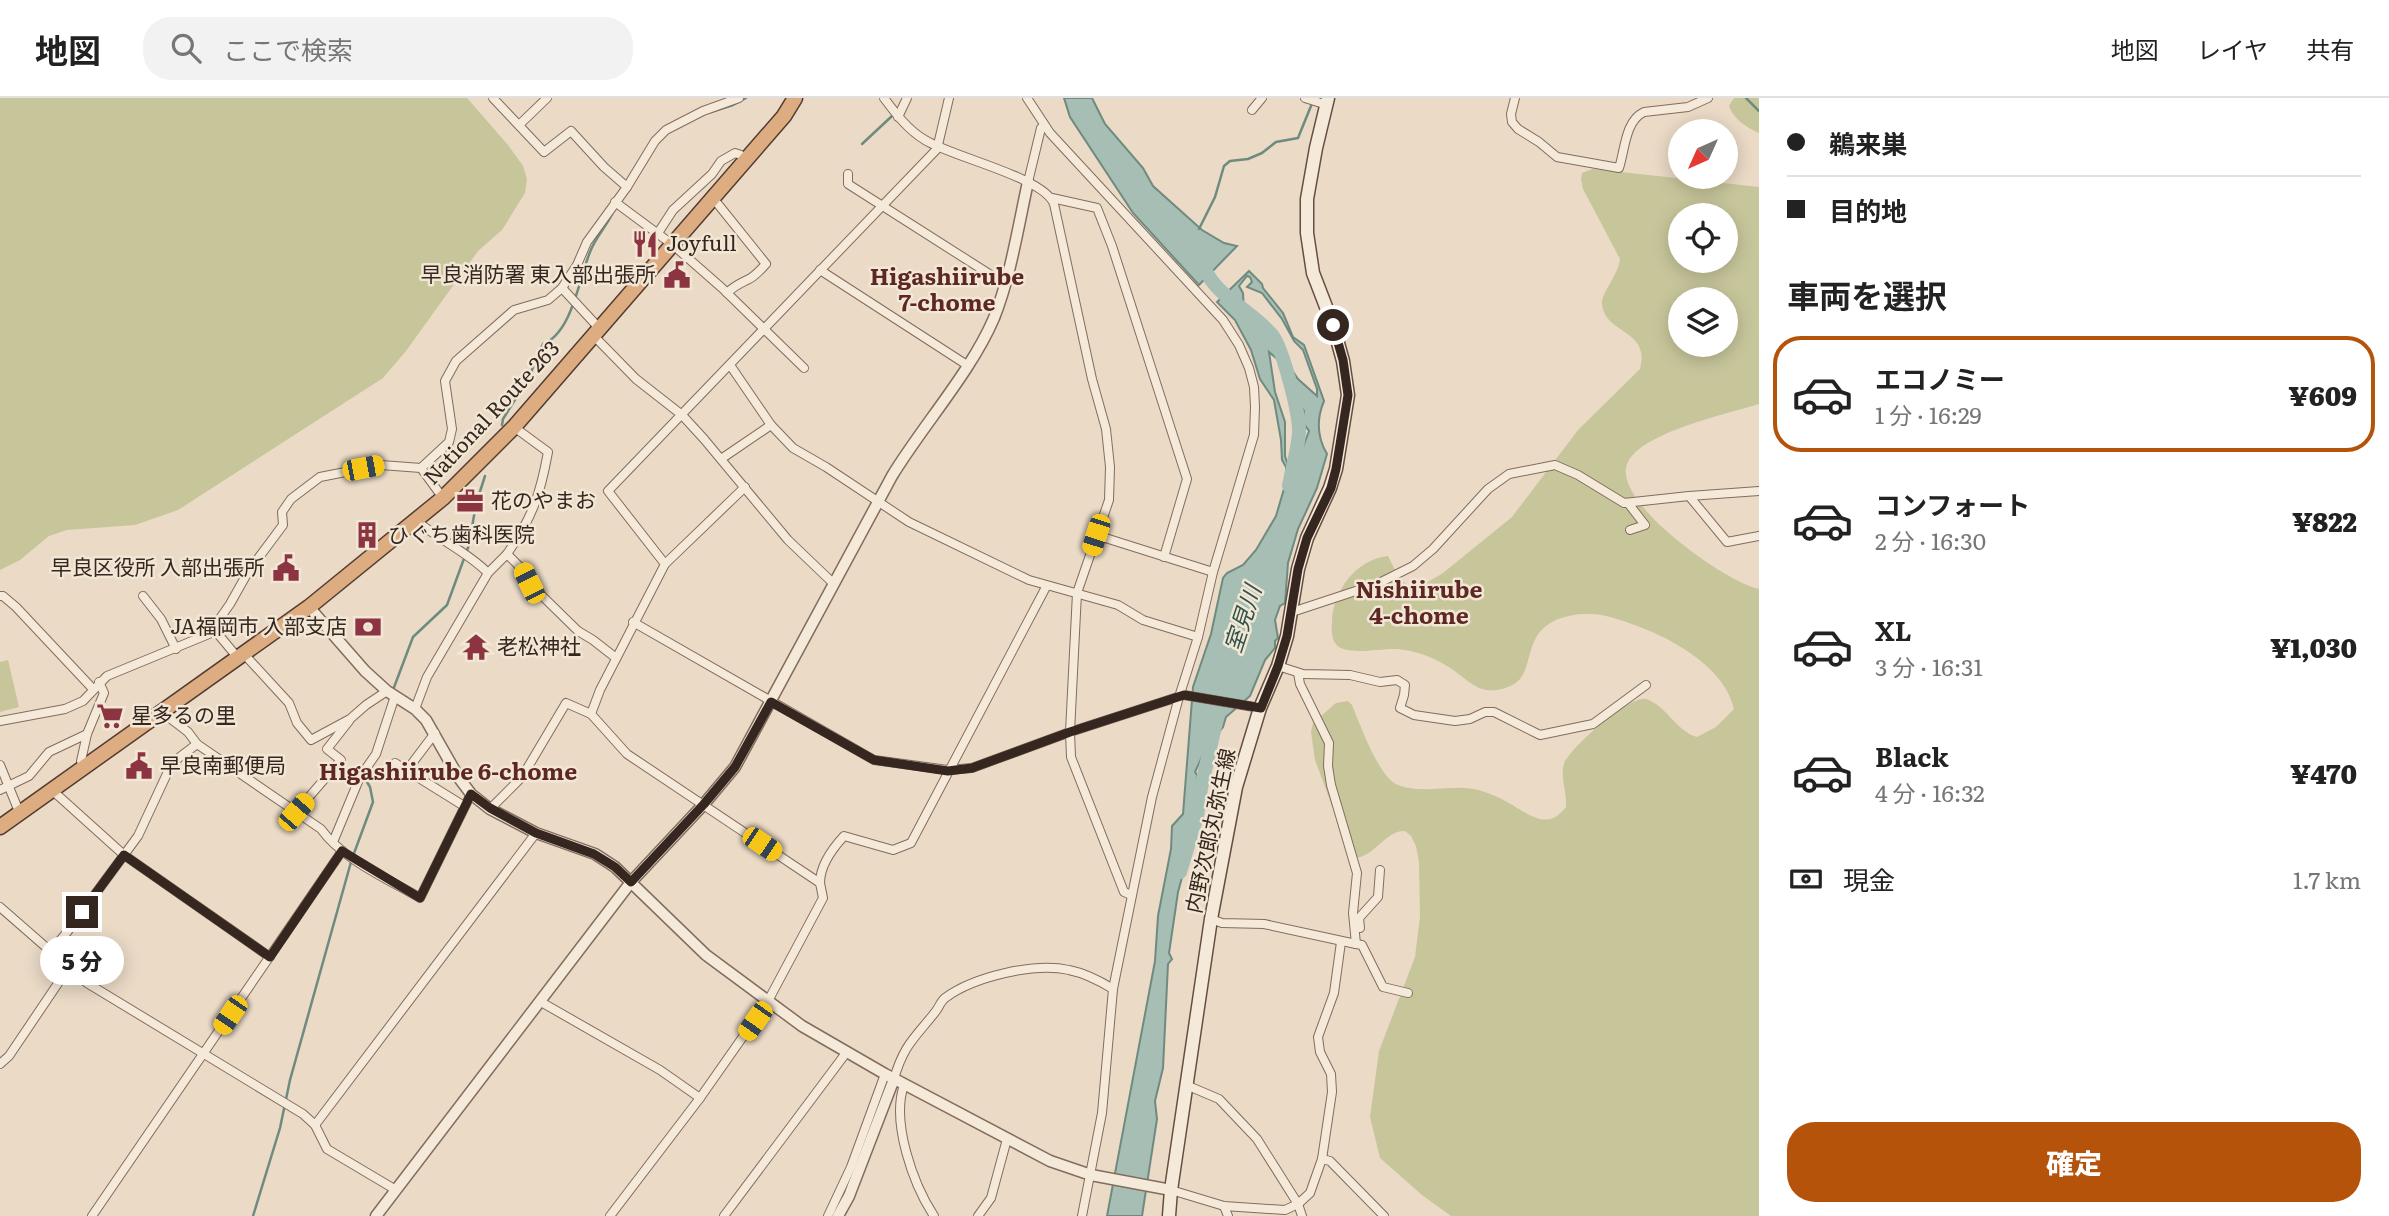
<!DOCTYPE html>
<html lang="ja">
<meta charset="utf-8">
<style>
:root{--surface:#fff;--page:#f2f2f2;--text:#222;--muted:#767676;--line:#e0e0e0;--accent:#b45309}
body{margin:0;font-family:Literata,"Noto Sans JP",serif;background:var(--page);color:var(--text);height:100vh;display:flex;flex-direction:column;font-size:26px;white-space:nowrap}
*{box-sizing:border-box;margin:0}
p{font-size:23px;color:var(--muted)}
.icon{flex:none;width:38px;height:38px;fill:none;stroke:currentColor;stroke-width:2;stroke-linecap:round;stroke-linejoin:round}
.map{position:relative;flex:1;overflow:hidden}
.drawer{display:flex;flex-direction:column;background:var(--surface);width:630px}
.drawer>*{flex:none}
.hud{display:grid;align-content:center;height:154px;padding:0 28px;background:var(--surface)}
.needle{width:46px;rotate:225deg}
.buttons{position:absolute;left:1668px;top:21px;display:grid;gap:14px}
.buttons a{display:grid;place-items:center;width:70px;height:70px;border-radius:50%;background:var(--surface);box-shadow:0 4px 18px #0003;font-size:35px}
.end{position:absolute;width:32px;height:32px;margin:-16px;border:9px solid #352720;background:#fff;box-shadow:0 0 0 4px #fff}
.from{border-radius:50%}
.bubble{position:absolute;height:49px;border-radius:24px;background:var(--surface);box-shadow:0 4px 18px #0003;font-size:23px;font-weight:800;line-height:49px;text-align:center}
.car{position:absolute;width:21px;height:42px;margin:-21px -10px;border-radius:9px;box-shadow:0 0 5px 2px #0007;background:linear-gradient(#f5c518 24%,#345 0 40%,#f5c518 0 76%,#345 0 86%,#f5c518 0)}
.hud b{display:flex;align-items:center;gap:24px;height:66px;font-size:26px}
.hud b+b{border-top:2px solid var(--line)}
.hud i{width:18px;height:18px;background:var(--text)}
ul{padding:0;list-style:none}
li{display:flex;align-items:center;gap:21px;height:116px;margin:0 14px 10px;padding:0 14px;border:4px solid transparent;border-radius:28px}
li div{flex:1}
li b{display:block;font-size:26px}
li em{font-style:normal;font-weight:800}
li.active{border-color:var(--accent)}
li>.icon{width:63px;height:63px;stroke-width:1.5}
h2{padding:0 28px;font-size:32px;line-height:84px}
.pay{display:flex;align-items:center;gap:18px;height:77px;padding:0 28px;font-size:26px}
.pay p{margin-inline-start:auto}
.cta{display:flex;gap:14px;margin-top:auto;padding:14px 28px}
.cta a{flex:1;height:80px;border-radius:28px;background:var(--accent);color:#fff;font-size:28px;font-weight:800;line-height:80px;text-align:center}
header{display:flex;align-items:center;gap:42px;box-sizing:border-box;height:98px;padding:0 35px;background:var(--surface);border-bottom:2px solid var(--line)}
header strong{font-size:33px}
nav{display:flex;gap:38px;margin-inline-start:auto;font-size:24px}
.search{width:490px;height:63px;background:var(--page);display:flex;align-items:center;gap:18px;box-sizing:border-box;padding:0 24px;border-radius:28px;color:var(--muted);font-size:26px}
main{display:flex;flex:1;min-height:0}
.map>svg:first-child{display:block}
.green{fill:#c7c69b;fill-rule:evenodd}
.water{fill:#a7beb4;stroke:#6f8b80;stroke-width:2;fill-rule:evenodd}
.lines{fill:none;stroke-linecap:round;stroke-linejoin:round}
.stream{stroke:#6f8b80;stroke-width:2.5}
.river{stroke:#a7beb4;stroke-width:14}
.minor-casing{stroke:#836c5e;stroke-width:10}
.tertiary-casing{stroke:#836c5e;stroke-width:13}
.secondary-casing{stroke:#654e41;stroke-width:15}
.trunk-casing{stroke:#523c31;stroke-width:17}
.minor{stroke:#f5e9d9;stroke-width:8}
.tertiary{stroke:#f5e9d9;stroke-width:10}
.secondary{stroke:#f5e9d9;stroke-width:12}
.trunk{stroke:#ddac80;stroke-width:14}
.route{stroke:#352720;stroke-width:9}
.labels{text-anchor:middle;stroke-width:5;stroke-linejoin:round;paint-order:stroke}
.poi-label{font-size:21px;fill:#352720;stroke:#f2e6d5;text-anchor:start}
.street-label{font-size:21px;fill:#352720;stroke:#f2e6d5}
.neighbourhood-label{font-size:23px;font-weight:bold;fill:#5d2724;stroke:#f2e6d5}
.water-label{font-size:23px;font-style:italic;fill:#31534c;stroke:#f2e6d5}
</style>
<header>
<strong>地図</strong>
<div class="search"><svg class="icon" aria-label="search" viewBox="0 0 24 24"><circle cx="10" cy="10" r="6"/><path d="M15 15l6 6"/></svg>ここで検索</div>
<nav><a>地図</a><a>レイヤ</a><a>共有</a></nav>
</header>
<main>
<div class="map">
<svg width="1759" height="1118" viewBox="0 0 1759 1118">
<rect width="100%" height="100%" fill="#eadac6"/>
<!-- green -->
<g class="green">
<polygon points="0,0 467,0 508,47 523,68 527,81 525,95 502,132 478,153 406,253 383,280 178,412 135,427 67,432 49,438 20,462 0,472"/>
<path d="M1734,0H1759V35C1746,29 1734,22 1729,8Z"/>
<path d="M1593,71L1759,89V306C1727,316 1643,334 1628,364C1608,402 1727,485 1759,491V1118H1451L1422,1097L1380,1060L1370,1019L1379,953L1415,859L1420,819L1419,764L1416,748L1411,738L1405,733C1386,732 1376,757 1356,760L1349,754L1315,662L1311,634L1313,625L1336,605L1348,603L1352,607C1360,626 1378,677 1396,686C1422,698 1455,684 1482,693C1490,696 1499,699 1507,704C1529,716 1547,734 1566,709C1567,695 1560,678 1564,666C1569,650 1631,596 1646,601C1667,608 1676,633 1697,639L1716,629L1734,611C1723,561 1650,529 1606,518C1594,515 1581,515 1569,518C1515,529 1541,578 1508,589C1479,600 1470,582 1447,568C1433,559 1414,552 1397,551C1383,550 1351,557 1339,549C1332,544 1331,534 1332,525C1332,494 1356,461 1388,458L1400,482L1412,489L1423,487L1443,475L1512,419L1578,332L1640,271C1651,231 1604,236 1602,206C1601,195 1618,178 1620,161L1583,91L1581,81L1582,75ZM1680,117H1726V163H1680ZM1680,201H1726V247H1680Z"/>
<polygon points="8,562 19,609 0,614 0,564"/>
</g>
<!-- water -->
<g class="water">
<polygon points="1064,0 1092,0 1105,26 1143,70 1153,88 1202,132 1224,145 1237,148 1199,187 1133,115 1070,19"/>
<path d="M1249,173L1262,186L1263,190L1283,215L1293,239L1304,247L1324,303C1316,322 1317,339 1327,356L1317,390L1298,431L1288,465L1285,505L1280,508L1275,522L1278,540L1275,543V550L1265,562L1250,598L1226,619L1223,629L1206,650L1195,674L1197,677L1196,711L1183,753L1187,757V761L1178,794L1169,855L1172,861L1168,866L1163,970L1155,1003L1157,1021L1142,1118H1107L1155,863L1158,818L1171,751L1172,728L1183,716L1193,589L1211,536L1223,480L1227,475L1243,467L1256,452L1276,418L1286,384V369L1282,362L1281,342L1274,302L1260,281L1251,252L1235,222L1217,204ZM1247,178L1250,179L1252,184L1247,189L1262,195L1282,221L1294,243L1303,252L1317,291V298L1298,281L1271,241L1244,215L1243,195L1239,188ZM1269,254L1282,265L1295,299L1304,313L1302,323L1309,333L1295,371L1289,370L1285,358V324L1275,294Z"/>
</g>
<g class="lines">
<!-- stream -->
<g class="stream">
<polyline points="1746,0 1759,13"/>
<polyline points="711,14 733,7 746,0"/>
<polyline points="862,46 892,18"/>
<polyline points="1199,131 1215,99 1224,68 1230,63 1248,61 1262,55 1276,44 1298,40 1313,3"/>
<path d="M502,327L503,321L528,281L543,246C572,235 579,181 590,154C595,140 606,129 612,116"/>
<polyline points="393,592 413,539 447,507 469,447 476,406 485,378"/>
<polyline points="353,758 373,704 370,689 364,679"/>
<polyline points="253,1118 280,1030 290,982 351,764"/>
</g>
<!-- river -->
<g class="river">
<path d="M1202,160C1207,195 1251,211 1272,237C1283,251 1300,317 1299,335C1298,352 1292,370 1289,388"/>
<polyline points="1180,774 1197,718 1201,690 1216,624"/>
</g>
<defs>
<g id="minor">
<polyline points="493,0 544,54 571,33 604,69 627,89"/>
<path d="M884,0C896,16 908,32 925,42C952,59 1044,79 1054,106L1092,281L1106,331L1110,369L1109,402L1077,495L1070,634L1071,659L1124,794L1131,797"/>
<polyline points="1027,0 1050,35 1223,222 1239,247 1249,270 1254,289 1255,309 1254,337 1213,474 1198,539 1179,599 1152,699 1113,891 1102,1015 1082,1118"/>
<polyline points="1305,0 1327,7"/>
<path d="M1515,0L1511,16L1512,24L1518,31L1539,44L1557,59L1619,70C1625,52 1625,23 1644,14L1688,9L1708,0"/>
<polyline points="1252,12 1262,0"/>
<polyline points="898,19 907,0"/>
<polyline points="519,27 547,0"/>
<polyline points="848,76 848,86 1005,186"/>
<polyline points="1028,84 1041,30 1044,27"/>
<path d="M713,100L766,166C761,171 755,179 747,182C739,186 734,188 727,195"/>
<polyline points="1052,100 1097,110 1112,148 1187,381 1164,459"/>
<polyline points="615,104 673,147 722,190 804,270"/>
<polyline points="658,135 673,112 712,76 721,63 735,55 741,57 746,62"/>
<polyline points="820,172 967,267"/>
<polyline points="562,190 599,230"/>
<polyline points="593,237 636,281 682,317 704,341 788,442 834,486"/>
<polyline points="771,327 793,350 826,369 909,424 1029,482 1118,507 1143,522 1198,539"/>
<polyline points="721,361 771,327 730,267"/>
<polyline points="421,370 443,400"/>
<polyline points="1689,398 1759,393"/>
<polyline points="1628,405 1645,427 1630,432"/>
<path d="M417,423C439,442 468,454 488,475L507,456L523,472L529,485L578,533L593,542L616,560"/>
<polyline points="1096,437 1213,474"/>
<path d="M507,456C532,420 540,398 548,354L514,329"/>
<polyline points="665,466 608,393 937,51 949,0"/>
<polyline points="0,498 3,498 16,509 93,591"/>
<polyline points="143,498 161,521 176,551"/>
<polyline points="1292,514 1377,486 1413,468 1433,451 1488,391 1509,376 1555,367 1578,377 1624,405 1689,398 1727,444 1759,438"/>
<polyline points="633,524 874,662 948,672 972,670 1070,634 1184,597 1260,610"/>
<polyline points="213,530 238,560"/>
<polyline points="244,556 289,605 297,625 311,642 350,621 366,607 387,593"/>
<polyline points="1278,568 1303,576 1350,577 1380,584 1397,582 1405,587 1404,597 1400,610 1414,617 1455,623 1470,621 1485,614 1494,614 1540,637 1593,626 1646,587"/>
<polyline points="415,611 427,579 488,475"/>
<path d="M162,614L188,634L197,646L321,731C342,761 388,781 420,800L471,696"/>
<polyline points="0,623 65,611 83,603 107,578 209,536 230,506 248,474 283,427 282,414 291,401 320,379 381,367 421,370 449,344 452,331 445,283 456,263 514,212 548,202 562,190 577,167 587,144 627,89 655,43 666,32 703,13 739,0"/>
<polyline points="395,665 464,708"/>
<polyline points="0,667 20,716"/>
<polyline points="86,669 81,663 87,636 104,595 99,584"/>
<polyline points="407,672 435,635"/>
<polyline points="0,692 29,678 49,654 87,636"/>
<polyline points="53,693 124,757 270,859"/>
<polyline points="490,711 522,679 566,605 591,616"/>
<polyline points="296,714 341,662 327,651 349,623"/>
<polyline points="333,744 360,679 376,656 395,598"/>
<path d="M820,785C820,767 832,751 844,738L893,752L911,745L1046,489"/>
<polyline points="0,809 87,885 303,1016 315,1027 327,1051 396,1092"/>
<polyline points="1211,821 1222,825 1264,826 1356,846 1353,815 1357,775 1331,687 1328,668 1329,645 1300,586 1298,575"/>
<polyline points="1360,830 1359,820 1378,799 1380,772"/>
<polyline points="1356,846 1362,847 1383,889 1408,895"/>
<polyline points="51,853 68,833 138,738 172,665 197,646"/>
<polyline points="541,904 660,972 700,1000"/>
<polyline points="0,966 9,958 69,869"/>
<path d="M894,981C904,946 915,940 936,913C939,909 941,903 945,900C973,879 1035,864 1069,872C1084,875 1100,883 1113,891"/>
<path d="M904,987C891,1024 913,1086 934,1118"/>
<polyline points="1186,987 1219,1001 1257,1041 1298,1106 1302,1118"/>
<polyline points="315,1027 536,735"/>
<polyline points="1322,1061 1330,1063 1384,1118"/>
<polyline points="1171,1092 1224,1108 1285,1112 1298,1106 1310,1095 1322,1061 1332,994 1331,976 1320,954 1318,939 1334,895 1341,844"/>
<polyline points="1224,1108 1228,1118"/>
<polyline points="92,1118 342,753"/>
<polyline points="610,1118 700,1000 768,903 823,800 820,785 627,656 591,616 600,592 665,466 745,389"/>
<polyline points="724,1118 846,955"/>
<polyline points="828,1118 851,1069 885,976"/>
<polyline points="978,1118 991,1100 1007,1041"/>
</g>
<g id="tertiary">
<polyline points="309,509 365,573 387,593 415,611 426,622 459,680 471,696 490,711 536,735 595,756 615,769 706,857 802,928 885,976 1050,1063 1091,1077 1171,1092"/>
<path d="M376,1118L631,784L704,706L735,669L892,378C923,327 971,274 994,220C1011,177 1018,129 1028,84"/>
<polyline points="838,1118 849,1098 894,981"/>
</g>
<polyline id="secondary" points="1169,1118 1171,1092 1211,821 1236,689 1260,610 1278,568 1287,538 1298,471 1307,440 1330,390 1336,371 1348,297 1343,263 1333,227 1313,175 1307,135 1307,101 1316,50 1328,0"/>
<polyline id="trunk" points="0,729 309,509 443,400 514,329 784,18 795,0"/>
</defs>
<!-- minor casing -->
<use href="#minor" class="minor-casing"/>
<!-- tertiary casing -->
<use href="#tertiary" class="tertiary-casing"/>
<!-- secondary casing -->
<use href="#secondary" class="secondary-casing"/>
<!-- trunk casing -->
<use href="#trunk" class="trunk-casing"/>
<!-- minor -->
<use href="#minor" class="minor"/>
<!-- tertiary -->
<use href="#tertiary" class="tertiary"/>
<!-- secondary -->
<use href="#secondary" class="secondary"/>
<!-- trunk -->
<use href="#trunk" class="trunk"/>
</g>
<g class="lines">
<!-- route -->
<polyline class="route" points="82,814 124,757 270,859 342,753 420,800 471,696 490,710 536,735 594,756 615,769 631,784 704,706 735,669 771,604 874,662 948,673 972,670 1070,634 1184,597 1261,610 1278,568 1287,538 1298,471 1307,440 1331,390 1336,371 1348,297 1343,262 1333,227"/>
</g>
<!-- icons -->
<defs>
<symbol id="restaurant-bare" viewBox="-9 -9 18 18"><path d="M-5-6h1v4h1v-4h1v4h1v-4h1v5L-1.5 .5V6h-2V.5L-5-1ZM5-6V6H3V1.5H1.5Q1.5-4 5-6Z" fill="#8c3441" stroke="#f2e6d5" stroke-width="2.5" paint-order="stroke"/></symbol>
<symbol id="civic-bare" viewBox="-9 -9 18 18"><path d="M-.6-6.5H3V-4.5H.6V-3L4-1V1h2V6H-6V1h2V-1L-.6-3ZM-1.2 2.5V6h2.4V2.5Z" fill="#8c3441" stroke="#f2e6d5" stroke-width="2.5" paint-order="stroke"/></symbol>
<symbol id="office-bare" viewBox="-9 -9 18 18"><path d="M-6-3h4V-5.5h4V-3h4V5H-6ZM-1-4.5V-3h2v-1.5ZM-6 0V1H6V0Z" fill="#8c3441" stroke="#f2e6d5" stroke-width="2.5" paint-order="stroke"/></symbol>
<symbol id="building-bare" viewBox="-9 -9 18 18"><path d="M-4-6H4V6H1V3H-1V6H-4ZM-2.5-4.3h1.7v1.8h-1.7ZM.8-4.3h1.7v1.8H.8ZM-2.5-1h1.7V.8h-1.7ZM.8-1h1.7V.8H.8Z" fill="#8c3441" stroke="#f2e6d5" stroke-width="2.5" paint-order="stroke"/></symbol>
<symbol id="bank-bare" viewBox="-9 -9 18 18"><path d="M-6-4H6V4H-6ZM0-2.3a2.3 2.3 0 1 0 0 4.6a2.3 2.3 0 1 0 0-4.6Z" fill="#8c3441" stroke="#f2e6d5" stroke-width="2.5" paint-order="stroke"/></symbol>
<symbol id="temple-bare" viewBox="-9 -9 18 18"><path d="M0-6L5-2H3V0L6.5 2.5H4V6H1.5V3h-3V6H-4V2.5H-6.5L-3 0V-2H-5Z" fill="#8c3441" stroke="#f2e6d5" stroke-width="2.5" paint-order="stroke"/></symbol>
<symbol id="supermarket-bare" viewBox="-9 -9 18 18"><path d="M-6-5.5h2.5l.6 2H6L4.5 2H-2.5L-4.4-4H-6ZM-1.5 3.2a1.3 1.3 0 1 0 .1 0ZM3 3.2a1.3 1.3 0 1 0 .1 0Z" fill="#8c3441" stroke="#f2e6d5" stroke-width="2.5" paint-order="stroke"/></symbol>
</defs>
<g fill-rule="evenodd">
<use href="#restaurant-bare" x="626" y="127" width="38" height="38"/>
<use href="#civic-bare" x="658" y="158" width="38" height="38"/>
<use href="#office-bare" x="451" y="384" width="38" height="38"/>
<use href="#building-bare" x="348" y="418" width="38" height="38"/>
<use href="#civic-bare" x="267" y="451" width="38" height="38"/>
<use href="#bank-bare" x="349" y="510" width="38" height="38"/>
<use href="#temple-bare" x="457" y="530" width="38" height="38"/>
<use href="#supermarket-bare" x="91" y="599" width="38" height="38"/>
<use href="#civic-bare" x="120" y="649" width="38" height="38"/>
</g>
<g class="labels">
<!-- poi labels -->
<g class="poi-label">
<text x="666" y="153">Joyfull</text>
<text x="656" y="184" text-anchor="end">早良消防署 東入部出張所</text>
<text x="491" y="410">花のやまお</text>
<text x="388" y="444">ひぐち歯科医院</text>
<text x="265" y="477" text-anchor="end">早良区役所 入部出張所</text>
<text x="347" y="536" text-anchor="end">JA福岡市 入部支店</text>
<text x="497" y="556">老松神社</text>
<text x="131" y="625">星多るの里</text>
<text x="160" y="675">早良南郵便局</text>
</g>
<!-- street labels -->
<g class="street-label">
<text transform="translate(492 315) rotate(-47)" y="7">National Route 263</text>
<text transform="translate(1211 733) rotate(-78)" y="7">内野次郎丸弥生線</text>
</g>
<!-- neighbourhood labels -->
<g class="neighbourhood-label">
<text x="947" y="187">Higashiirube<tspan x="947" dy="26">7-chome</tspan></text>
<text x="1419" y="500">Nishiirube<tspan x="1419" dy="26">4-chome</tspan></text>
<text x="448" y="682">Higashiirube 6-chome</text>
</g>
<!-- water labels -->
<g class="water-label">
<text transform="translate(1243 521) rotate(-72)" y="8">室見川</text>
</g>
</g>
</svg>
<div class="buttons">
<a><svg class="needle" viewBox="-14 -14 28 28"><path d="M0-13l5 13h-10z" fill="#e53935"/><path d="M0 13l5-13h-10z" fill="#767676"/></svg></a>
<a><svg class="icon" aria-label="locate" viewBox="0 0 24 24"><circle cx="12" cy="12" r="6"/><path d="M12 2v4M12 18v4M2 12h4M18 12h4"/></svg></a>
<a><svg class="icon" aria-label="layers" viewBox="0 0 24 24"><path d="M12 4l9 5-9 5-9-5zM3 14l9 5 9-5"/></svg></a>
</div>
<i class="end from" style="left:1333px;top:227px"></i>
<i class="end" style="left:82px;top:814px"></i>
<div class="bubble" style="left:40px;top:838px;width:84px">5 分</div>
<i class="car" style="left:363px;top:370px;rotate:79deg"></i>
<i class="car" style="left:1096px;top:437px;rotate:198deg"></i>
<i class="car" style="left:529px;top:485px;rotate:334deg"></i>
<i class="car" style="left:296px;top:714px;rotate:41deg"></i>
<i class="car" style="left:762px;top:746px;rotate:124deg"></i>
<i class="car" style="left:230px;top:917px;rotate:214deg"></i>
<i class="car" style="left:755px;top:923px;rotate:215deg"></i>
</div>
<section class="drawer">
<div class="hud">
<b><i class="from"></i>鵜来巣</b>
<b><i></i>目的地</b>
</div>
<h2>車両を選択</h2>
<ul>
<li class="active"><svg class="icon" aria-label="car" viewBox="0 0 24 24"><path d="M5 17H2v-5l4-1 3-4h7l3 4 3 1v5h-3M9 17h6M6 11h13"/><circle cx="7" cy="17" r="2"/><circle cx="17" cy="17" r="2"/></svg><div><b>エコノミー</b><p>1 分 · 16:29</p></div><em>¥609</em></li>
<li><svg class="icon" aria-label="car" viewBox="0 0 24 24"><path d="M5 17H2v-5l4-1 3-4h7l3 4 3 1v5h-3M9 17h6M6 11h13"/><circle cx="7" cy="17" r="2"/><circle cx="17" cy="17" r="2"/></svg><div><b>コンフォート</b><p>2 分 · 16:30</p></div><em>¥822</em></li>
<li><svg class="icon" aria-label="car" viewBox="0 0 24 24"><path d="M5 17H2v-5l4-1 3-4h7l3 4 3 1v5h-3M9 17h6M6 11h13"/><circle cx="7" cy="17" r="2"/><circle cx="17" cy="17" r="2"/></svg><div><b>XL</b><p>3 分 · 16:31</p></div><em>¥1,030</em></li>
<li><svg class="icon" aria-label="car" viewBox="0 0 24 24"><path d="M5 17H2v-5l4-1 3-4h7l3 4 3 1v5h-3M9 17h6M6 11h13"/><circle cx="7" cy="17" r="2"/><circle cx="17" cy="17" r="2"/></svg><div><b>Black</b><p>4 分 · 16:32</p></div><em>¥470</em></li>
</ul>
<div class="pay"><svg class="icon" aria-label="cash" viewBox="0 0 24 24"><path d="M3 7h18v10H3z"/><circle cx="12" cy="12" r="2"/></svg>現金<p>1.7 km</p></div>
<div class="cta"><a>確定</a></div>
</section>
</main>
